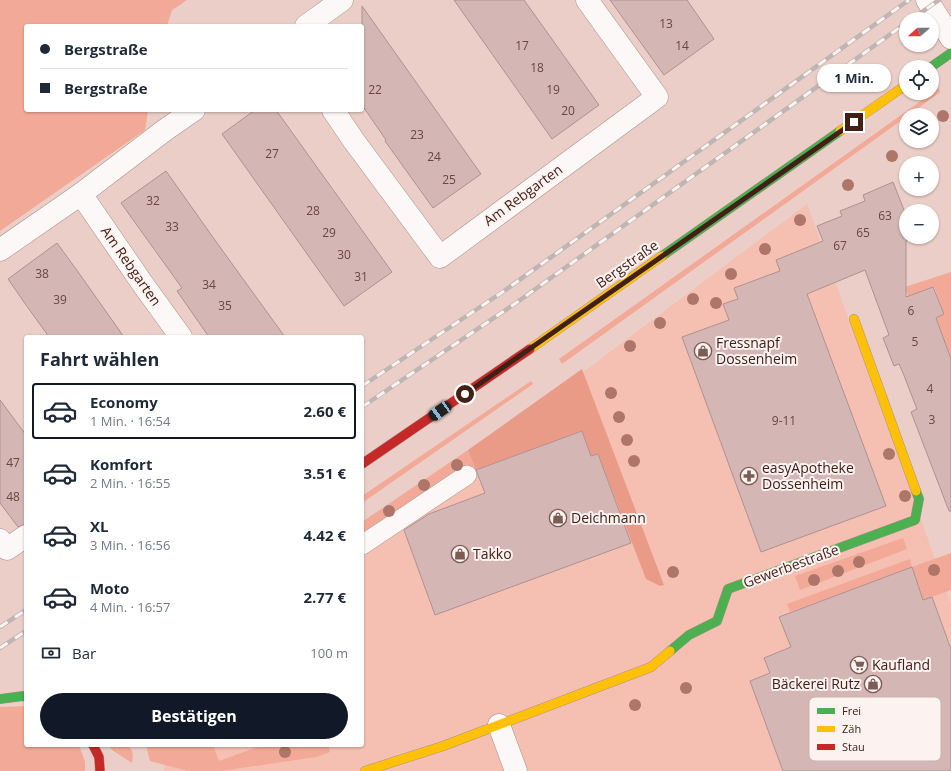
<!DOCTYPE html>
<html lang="de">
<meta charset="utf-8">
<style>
:root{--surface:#fff;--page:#f6f6f7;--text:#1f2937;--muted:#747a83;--line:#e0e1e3;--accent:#111827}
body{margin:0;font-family:"Open Sans",sans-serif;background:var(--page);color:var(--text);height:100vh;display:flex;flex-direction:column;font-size:15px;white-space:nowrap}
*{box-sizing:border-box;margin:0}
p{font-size:13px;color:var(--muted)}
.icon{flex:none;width:22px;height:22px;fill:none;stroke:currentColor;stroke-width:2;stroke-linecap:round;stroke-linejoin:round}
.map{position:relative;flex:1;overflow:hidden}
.side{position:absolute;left:24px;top:335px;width:340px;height:412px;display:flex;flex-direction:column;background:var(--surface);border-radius:4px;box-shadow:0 1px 3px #0004}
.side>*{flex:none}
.hud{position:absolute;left:24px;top:24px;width:340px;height:88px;border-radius:4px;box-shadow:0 1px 3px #0004;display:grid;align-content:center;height:88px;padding:0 16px;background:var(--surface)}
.needle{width:26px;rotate:249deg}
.controls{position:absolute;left:899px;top:12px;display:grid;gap:8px}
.controls a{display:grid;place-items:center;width:40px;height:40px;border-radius:50%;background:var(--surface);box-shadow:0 1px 3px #0004;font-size:20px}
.end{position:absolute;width:18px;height:18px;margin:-9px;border:5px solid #412018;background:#fff;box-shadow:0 0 0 2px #fff}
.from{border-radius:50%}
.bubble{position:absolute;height:28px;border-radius:14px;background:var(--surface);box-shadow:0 1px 3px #0004;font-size:13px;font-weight:700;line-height:28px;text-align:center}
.car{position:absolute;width:12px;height:24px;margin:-12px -6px;border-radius:5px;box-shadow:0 0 3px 1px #0007;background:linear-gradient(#222 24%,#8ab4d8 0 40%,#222 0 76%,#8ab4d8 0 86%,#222 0)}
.hud b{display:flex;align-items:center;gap:14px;height:38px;font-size:15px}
.hud b+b{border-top:1px solid var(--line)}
.hud i{width:10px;height:10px;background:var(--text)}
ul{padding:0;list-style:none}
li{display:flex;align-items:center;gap:12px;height:56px;margin:0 8px 6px;padding:0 8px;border:2px solid transparent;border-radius:4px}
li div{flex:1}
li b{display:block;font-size:15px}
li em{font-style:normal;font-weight:700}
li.current{border-color:var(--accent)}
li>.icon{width:36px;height:36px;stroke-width:1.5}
h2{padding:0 16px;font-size:18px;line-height:48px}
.pay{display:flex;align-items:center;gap:10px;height:44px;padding:0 16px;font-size:15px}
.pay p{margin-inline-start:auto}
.cta{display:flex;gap:8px;margin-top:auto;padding:8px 16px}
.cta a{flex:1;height:46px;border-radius:24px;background:var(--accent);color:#fff;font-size:16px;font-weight:700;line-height:46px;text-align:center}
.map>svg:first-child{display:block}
.built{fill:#f5bfb2}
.green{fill:#f2a997}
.forest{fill:#ea9b88}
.building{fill:#d4b6b4;stroke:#ae9291}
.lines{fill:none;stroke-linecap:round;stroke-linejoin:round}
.lane-casing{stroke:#ad928b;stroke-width:20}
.street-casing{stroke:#ad928b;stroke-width:23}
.fast-casing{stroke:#ad928b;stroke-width:10}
.slow-casing{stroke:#ad928b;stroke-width:10}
.jam-casing{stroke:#ad928b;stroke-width:10}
.lane{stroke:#fcf8f7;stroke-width:19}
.street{stroke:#fcf8f7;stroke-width:22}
.fast{stroke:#4caf50;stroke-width:9}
.slow{stroke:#ffc107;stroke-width:9}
.jam{stroke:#c62828;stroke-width:9}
.rail-casing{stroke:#bfb6b4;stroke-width:4.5}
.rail{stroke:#fcf2f0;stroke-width:3;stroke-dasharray:9;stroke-linecap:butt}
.tree{fill:#ad7668}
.route{stroke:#412018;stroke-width:5}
.labels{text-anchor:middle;stroke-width:4;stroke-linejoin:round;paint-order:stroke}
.number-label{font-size:12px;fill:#674740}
.street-label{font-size:14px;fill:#412018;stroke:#fcf2f0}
.poi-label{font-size:14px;fill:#412018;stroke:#fcf2f0;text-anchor:start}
.key{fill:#fcf2f0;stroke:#c4b3af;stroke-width:1}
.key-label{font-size:11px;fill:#412018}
</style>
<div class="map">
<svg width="951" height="771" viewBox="0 0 951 771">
<rect width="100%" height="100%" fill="#ebcec7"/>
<!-- built -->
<polygon class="built" points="807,204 951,603 951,771 164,771 165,763 159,745 362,745 362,525 445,466 582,373"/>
<!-- green -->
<g class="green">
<polygon points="0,0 187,0 172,10 167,26 26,26 26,110 148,110 145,130 0,231"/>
<polygon points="939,88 940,92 909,115 906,115 906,117 562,364 559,359"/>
<polygon points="951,272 951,364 946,346 936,318 944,314 934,287 908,296 905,287"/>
<polygon points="531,381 533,384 362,503 362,496"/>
<polygon points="468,450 476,470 403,509 362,537 362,522"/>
<polygon points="903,538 907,549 800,590 795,576"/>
<polygon points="951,553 951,590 923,600 911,568 790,612 787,604 910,559 912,567"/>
<polygon points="26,706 26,745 79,745 85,762 85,771 0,771 0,707"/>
<path d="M109,745C124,745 136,743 132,763L112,750Z"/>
<polygon points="146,745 213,745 219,761 263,745 328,745 330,752 316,757 221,771 188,771 150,761"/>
</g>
<!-- forest -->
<polygon class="forest" points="582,369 664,585 660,586 646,579 598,454 591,456 582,431 476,470 468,450"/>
<!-- building -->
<g class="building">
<polygon points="454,0 524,0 599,105 552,139"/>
<polygon points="610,0 687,0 714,39 664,75"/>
<polygon points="362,6 481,174 433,208 385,141 386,140 362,105"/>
<polygon points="255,110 276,110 392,272 344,306 222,134"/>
<polygon points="166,171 217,243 285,337 209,337 177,291 182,288 121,203"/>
<polygon points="893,182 906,215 906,227 905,227 906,237 908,237 910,240 906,241 906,297 933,287 944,314 936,318 951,359 951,511 949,511 911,412 917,409 903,373 899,364 894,366 883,338 889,335 865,270 807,294 886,506 761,552 682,337 729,320 723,304 738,299 734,288 780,271 776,260 823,241 817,226 842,216 840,211 865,201 863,195"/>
<polygon points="57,243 76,269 124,337 49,337 26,305 8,279"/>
<polygon points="0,400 26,435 26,524 18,527 0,503"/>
<polygon points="582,431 591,456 598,454 631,543 435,615 404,530 429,514 485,493 476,470"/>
<polygon points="912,567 923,600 932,597 951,649 951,771 783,771 750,681 770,673 764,658 791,647 779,617"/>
</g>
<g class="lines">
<defs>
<polyline id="lane" points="362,545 467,475"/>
<g id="street">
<polyline points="927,0 951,38"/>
<polyline points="306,26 342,0"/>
<polyline points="333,110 354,141 440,257 657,97 587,0"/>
<polyline points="81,194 142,283 181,337"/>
<polyline points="0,250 81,194 165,130 194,110"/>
<polyline points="0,540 7,549 26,536"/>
<polyline points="499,725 516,771"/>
</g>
<g id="fast">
<polyline points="931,67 951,53"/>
<polyline points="662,256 840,131"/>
<polyline points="670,651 689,635 717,621 728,589 915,520 919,499 916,491"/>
<polyline points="0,699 23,696 26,697"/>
</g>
<g id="slow">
<polyline points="840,131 906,85"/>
<polyline points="854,319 916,491"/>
<polyline points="530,349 662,256"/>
<polyline points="365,771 443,746 651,667 670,651"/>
</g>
<g id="jam">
<polyline points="362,464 530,349"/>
<polyline points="93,745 99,757 100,771"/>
</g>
</defs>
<!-- lane casing -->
<use href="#lane" class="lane-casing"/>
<!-- street casing -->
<use href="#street" class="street-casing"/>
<!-- fast casing -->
<use href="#fast" class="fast-casing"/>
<!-- slow casing -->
<use href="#slow" class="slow-casing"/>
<!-- jam casing -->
<use href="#jam" class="jam-casing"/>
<!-- lane -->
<use href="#lane" class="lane"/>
<!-- street -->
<use href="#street" class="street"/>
<!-- fast -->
<use href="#fast" class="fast"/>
<!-- slow -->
<use href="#slow" class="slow"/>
<!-- jam -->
<use href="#jam" class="jam"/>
<defs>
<g id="rail">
<polyline points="912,19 939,0"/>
<polyline points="362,386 504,291 909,0"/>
<polyline points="362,407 516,303 906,23"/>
<polyline points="0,627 26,610"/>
<polyline points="0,648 26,631"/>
</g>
</defs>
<!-- rail casing -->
<use href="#rail" class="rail-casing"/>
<!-- rail -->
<use href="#rail" class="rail"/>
</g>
<!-- trees -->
<g class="tree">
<circle cx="943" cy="116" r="6"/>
<circle cx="892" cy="156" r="6"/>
<circle cx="848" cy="185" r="6"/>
<circle cx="800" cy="220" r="6"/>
<circle cx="765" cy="249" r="6"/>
<circle cx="731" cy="274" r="6"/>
<circle cx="693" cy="299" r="6"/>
<circle cx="716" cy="303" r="6"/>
<circle cx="660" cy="323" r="6"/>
<circle cx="630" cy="346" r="6"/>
<circle cx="611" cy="393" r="6"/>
<circle cx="619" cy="417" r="6"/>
<circle cx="627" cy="440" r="6"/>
<circle cx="889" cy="454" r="6"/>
<circle cx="634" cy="461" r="6"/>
<circle cx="457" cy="465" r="6"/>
<circle cx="424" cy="485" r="6"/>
<circle cx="905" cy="496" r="6"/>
<circle cx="389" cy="511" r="6"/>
<circle cx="859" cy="562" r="6"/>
<circle cx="934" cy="570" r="6"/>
<circle cx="838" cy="571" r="6"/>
<circle cx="673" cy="572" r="6"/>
<circle cx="814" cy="580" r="6"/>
<circle cx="686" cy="688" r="6"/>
<circle cx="635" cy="705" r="6"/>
<circle cx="285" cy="752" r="6"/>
</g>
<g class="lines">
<!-- route -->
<polyline class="route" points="465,394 854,122"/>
</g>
<!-- icons -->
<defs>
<symbol id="shop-ring" viewBox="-11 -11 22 22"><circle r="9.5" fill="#fcf2f0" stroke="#7c5d55" stroke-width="1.5"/><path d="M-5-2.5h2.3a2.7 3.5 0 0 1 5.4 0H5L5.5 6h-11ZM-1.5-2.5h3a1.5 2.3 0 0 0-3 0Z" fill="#7c5d55"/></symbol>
<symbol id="pharmacy-ring" viewBox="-11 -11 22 22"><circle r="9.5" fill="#fcf2f0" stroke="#7c5d55" stroke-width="1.5"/><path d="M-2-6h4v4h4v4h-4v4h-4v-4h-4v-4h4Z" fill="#7c5d55"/></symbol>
<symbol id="supermarket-ring" viewBox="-11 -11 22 22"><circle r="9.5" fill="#fcf2f0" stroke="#7c5d55" stroke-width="1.5"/><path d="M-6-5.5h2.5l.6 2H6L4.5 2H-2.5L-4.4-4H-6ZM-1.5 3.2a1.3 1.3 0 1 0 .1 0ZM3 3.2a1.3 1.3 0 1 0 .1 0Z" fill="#7c5d55"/></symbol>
</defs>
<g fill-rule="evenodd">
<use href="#shop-ring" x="693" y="341" width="20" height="20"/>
<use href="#pharmacy-ring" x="739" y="466" width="20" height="20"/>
<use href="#shop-ring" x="548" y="508" width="20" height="20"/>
<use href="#shop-ring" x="450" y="544" width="20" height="20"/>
<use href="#supermarket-ring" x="849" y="655" width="20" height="20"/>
<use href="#shop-ring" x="863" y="674" width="20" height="20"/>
</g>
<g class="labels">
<!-- number labels -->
<g class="number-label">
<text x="666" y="28">13</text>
<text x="522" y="50">17</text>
<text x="682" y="50">14</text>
<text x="537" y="72">18</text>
<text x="375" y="94">22</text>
<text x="553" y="94">19</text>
<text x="568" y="115">20</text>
<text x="417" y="139">23</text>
<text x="272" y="158">27</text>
<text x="434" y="161">24</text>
<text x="449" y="184">25</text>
<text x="153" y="205">32</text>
<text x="313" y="215">28</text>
<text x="885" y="220">63</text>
<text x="172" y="231">33</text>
<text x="329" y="237">29</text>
<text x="863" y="237">65</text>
<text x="840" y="250">67</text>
<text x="344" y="259">30</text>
<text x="42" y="278">38</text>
<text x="361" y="281">31</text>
<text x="209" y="289">34</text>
<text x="60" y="304">39</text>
<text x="225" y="310">35</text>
<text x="911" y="315">6</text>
<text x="915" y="346">5</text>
<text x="930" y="393">4</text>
<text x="932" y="424">3</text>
<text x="784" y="425">9-11</text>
<text x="13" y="467">47</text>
<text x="13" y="501">48</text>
</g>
<!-- street labels -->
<g class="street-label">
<text transform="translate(523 195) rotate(-36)" y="5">Am Rebgarten</text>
<text transform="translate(627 264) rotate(-35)" y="5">Bergstraße</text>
<text transform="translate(131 266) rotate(55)" y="5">Am Rebgarten</text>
<text transform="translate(791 566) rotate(-20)" y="5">Gewerbestraße</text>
</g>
<!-- poi labels -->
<g class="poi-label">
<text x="716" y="348">Fressnapf<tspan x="716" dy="16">Dossenheim</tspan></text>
<text x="762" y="473">easyApotheke<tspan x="762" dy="16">Dossenheim</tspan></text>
<text x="571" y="523">Deichmann</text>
<text x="473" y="559">Takko</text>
<text x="872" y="670">Kaufland</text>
<text x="860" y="689" text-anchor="end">Bäckerei Rutz</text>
</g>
</g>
<!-- legend -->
<rect x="809" y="697" width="132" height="64" rx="6" class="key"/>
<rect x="817" y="708" width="18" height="6" fill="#4caf50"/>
<rect x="817" y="726" width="18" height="6" fill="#ffc107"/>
<rect x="817" y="744" width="18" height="6" fill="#c62828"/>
<g class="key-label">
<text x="842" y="715">Frei</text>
<text x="842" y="733">Zäh</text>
<text x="842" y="751">Stau</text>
</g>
</svg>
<div class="controls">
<a><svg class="needle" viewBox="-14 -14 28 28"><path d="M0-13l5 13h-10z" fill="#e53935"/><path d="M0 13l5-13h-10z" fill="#747a83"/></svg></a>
<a><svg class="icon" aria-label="locate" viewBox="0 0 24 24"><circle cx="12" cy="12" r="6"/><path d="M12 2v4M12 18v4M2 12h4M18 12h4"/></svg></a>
<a><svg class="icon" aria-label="layers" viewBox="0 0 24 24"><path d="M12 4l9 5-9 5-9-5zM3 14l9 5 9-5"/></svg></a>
<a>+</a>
<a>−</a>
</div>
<i class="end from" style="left:465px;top:394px"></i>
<i class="end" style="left:854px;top:122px"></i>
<div class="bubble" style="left:817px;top:64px;width:74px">1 Min.</div>
<i class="car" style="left:440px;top:411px;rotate:235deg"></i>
<div class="hud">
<b><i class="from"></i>Bergstraße</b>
<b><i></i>Bergstraße</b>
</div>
<section class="side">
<h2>Fahrt wählen</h2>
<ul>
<li class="current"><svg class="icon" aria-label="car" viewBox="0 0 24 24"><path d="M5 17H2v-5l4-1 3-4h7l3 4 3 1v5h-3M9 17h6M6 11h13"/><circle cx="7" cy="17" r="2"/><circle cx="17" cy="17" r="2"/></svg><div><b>Economy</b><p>1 Min. · 16:54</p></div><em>2.60 €</em></li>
<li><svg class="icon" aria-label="car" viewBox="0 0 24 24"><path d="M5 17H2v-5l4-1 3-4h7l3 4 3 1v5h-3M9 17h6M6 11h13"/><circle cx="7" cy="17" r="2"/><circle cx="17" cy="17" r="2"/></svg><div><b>Komfort</b><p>2 Min. · 16:55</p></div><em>3.51 €</em></li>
<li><svg class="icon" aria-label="car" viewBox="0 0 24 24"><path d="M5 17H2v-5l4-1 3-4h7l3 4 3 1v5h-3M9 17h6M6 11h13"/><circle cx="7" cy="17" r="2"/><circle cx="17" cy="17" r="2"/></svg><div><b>XL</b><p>3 Min. · 16:56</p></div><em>4.42 €</em></li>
<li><svg class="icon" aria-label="car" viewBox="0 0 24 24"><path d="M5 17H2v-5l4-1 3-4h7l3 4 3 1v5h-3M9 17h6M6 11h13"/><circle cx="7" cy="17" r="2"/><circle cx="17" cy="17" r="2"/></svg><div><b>Moto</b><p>4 Min. · 16:57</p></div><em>2.77 €</em></li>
</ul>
<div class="pay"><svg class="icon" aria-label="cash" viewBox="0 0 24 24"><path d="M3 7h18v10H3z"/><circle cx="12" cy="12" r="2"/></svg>Bar<p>100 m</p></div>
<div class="cta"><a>Bestätigen</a></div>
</section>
</div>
